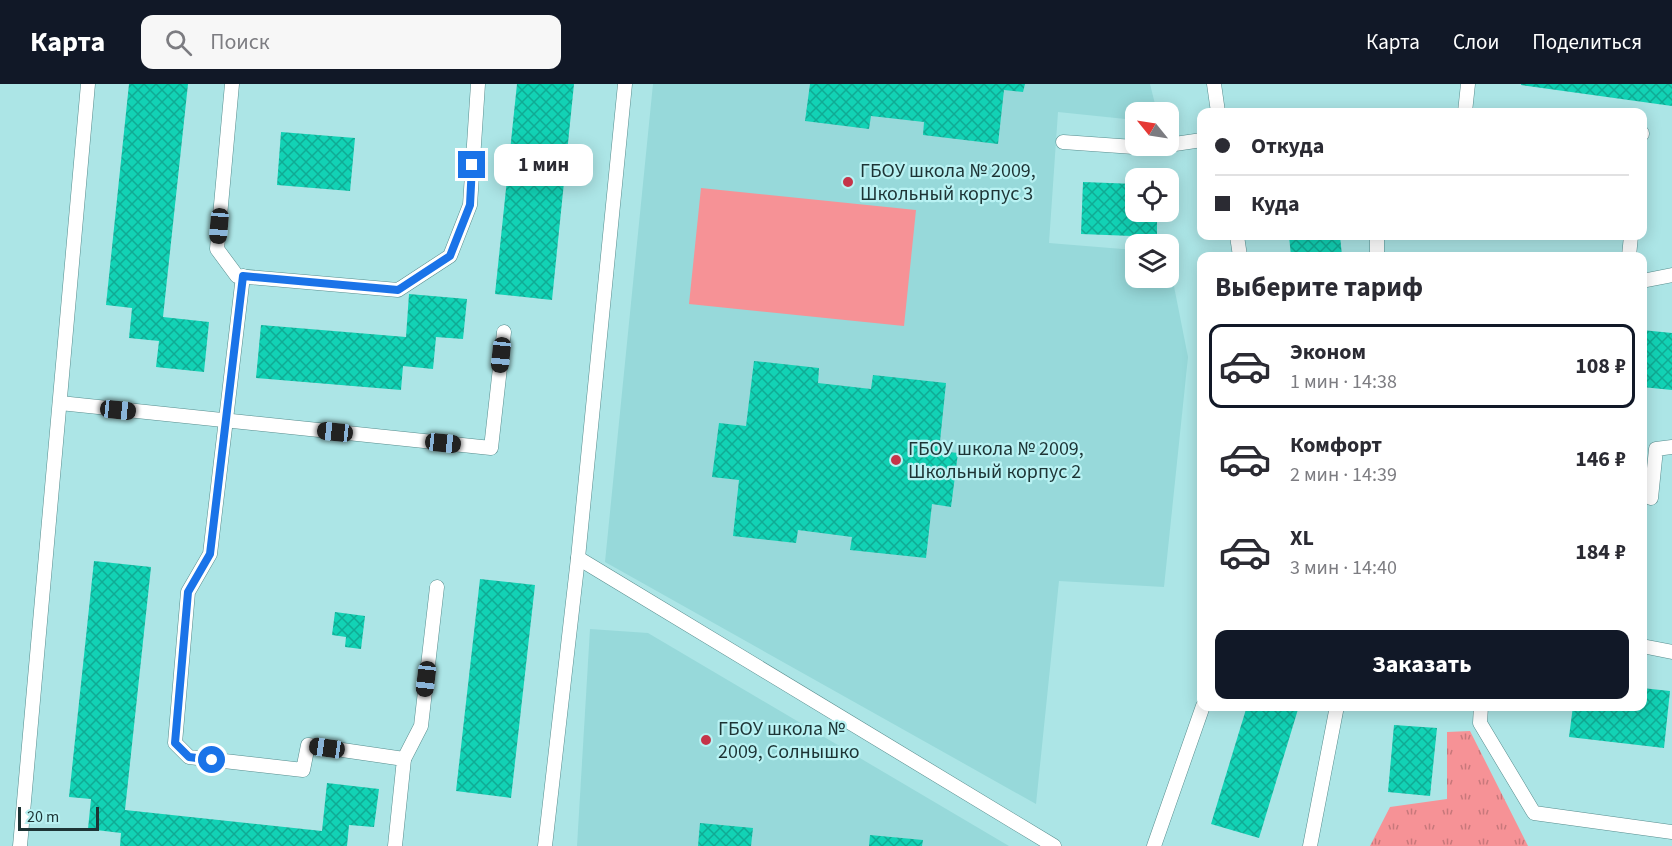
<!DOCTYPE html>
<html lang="ru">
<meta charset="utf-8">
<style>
:root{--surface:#fff;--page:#f7f7f7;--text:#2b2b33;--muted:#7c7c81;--line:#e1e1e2;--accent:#111827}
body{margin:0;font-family:"Source Sans 3",sans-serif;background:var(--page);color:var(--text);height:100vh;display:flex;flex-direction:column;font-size:22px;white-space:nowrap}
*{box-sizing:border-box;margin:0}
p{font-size:20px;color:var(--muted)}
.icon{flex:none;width:33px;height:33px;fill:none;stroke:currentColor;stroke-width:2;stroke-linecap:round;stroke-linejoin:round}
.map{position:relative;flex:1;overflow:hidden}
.side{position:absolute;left:1197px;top:168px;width:450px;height:459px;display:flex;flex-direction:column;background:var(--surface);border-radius:12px;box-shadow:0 3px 15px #0003}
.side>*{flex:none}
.banner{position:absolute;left:1197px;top:24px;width:450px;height:132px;border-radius:12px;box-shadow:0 3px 15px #0003;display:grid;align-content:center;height:132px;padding:0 18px;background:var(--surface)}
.needle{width:39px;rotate:300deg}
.fabs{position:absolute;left:1125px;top:18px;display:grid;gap:12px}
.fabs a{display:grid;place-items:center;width:54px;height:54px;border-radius:12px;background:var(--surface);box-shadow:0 3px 15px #0003;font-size:30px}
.scale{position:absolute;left:18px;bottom:15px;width:81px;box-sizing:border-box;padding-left:6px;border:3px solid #1d3435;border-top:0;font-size:16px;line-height:21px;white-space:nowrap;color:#1d3435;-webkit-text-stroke:4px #b9f2f3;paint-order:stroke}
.end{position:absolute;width:27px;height:27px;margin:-14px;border:8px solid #1a73e8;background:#fff;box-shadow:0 0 0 3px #fff}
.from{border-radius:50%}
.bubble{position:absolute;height:42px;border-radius:12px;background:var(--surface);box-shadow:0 3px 15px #0003;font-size:20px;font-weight:700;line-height:42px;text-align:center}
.car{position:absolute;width:18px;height:36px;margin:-18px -9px;border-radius:8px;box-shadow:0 0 4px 2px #0007;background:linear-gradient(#222 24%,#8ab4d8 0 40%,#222 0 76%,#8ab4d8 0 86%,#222 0)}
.banner b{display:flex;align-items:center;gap:21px;height:57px;font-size:22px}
.banner b+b{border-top:2px solid var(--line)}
.banner i{width:15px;height:15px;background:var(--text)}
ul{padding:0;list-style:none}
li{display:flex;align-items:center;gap:18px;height:84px;margin:0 12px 9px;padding:0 6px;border:3px solid transparent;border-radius:12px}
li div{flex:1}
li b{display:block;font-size:22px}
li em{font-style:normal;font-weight:700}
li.on{border-color:var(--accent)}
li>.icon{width:54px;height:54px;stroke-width:1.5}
h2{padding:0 18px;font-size:27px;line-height:72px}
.action{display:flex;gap:12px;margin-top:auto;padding:12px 18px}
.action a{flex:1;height:69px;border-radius:12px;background:var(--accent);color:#fff;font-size:24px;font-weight:700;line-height:69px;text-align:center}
header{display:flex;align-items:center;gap:36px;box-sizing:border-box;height:84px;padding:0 30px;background:var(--accent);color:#fff}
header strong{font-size:28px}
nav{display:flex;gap:33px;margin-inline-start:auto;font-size:21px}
.search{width:420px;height:54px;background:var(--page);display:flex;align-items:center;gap:15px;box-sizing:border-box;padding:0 21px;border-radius:12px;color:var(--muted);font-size:22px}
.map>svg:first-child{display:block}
.built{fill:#97d9da}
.grass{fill:url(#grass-tufts)}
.pitch{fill:#f69296}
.building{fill:url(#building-cross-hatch)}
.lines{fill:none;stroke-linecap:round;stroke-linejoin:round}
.service-casing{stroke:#578d8e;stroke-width:15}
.service{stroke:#fff;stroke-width:14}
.route{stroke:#1a73e8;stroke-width:8}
.poi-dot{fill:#c53449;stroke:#b9f2f3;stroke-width:2}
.labels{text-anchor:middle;stroke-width:4.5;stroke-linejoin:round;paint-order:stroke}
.poi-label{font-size:20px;fill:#1d3435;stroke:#b9f2f3;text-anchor:start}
</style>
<header>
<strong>Карта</strong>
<div class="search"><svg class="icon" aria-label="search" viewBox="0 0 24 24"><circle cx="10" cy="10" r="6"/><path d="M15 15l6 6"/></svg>Поиск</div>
<nav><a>Карта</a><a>Слои</a><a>Поделиться</a></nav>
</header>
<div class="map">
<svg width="1672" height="762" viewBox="0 0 1672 762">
<defs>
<pattern id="grass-tufts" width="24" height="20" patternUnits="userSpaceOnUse" patternTransform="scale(1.5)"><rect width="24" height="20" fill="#f69296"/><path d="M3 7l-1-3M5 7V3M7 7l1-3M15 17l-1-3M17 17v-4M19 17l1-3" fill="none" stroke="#c7787b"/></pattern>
<pattern id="building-cross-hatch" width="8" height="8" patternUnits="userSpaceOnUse" patternTransform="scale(1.5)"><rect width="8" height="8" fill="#12d2b5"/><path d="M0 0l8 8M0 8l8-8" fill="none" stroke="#10ab94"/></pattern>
</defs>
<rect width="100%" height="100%" fill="#ace5e6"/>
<!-- built -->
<g class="built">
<polygon points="653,0 1150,0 1157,28 1136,28 1135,36 1058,28 1049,159 1135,166 1136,194 1168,194 1169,177 1188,273 1164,503 1059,497 1036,720 605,478"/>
<polygon points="590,545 648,549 1009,762 577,762"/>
</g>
<!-- grass -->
<polygon class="grass" points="1470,647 1528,762 1370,762 1390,723 1447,715 1447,648"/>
<!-- pitch -->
<polygon class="pitch" points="701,104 916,126 904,242 689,220"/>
<!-- building -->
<g class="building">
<polygon points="129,0 188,0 163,233 209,238 204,288 156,283 159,257 129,254 132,224 106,221"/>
<polygon points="517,0 574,0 552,216 495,210"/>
<polygon points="810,0 1025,0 1023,8 1004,6 998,60 923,51 924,38 871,32 869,45 805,37"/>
<polygon points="1521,0 1672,0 1672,22 1521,1"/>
<polygon points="281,48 355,54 350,107 277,101"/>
<polygon points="1083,98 1136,100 1136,128 1157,128 1157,153 1081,150"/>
<polygon points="1289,152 1340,152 1342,172 1291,172"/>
<polygon points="409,210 467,215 463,255 436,253 433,285 403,282 401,306 256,294 261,241 406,253"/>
<polygon points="1642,246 1672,249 1672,306 1642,303"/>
<polygon points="754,277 819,284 818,299 871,305 873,291 946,299 939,367 958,369 951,423 932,420 926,474 850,466 852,453 798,446 796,459 733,452 739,396 712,393 719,339 746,342"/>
<polygon points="94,477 151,483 125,726 322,747 327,699 379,705 374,743 349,741 347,762 120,762 121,749 88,745 91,715 69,713"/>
<polygon points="480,495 535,501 511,714 456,707"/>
<polygon points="335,528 365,532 361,565 345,563 346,553 332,551"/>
<polygon points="1642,604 1670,607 1664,664 1569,653 1573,622 1642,622"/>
<polygon points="1247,622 1299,622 1259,754 1211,740"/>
<polygon points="1394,641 1437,644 1430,712 1388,708"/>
<polygon points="700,739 753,744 751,762 698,762"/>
<polygon points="870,751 923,756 922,762 869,762"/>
</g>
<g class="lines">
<defs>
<g id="service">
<polyline points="232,0 217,165 237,192 398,206 450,172 470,121 478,0"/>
<polyline points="1214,0 1218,28"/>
<polyline points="1465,28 1468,0"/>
<polyline points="1642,49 1642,50"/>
<polyline points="1063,58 1148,64 1162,62"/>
<polyline points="1168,61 1202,56"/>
<polyline points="1237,152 1240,172"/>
<polyline points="1377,152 1377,172"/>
<polyline points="1629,172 1631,152"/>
<polyline points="243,192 210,470 188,508 175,659 189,673 303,686 308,661 404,675 395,762"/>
<polyline points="1642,197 1672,191"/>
<polyline points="60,319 491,364 504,248"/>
<polyline points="1651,414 1656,365 1672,363"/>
<polyline points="578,474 1054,762"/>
<polyline points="1642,562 1672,568"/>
<polyline points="1481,622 1480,639 1534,729 1672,748"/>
<polyline points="404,675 421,642 437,503"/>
<polyline points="20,762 88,0"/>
<polyline points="545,762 578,474 625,0"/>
<polyline points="1154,762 1203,622"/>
<polyline points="1310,762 1337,622"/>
</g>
</defs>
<!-- service casing -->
<use href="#service" class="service-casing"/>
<!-- service -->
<use href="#service" class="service"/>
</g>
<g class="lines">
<!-- route -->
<polyline class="route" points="212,676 189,673 175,659 188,508 210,470 243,192 398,206 450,172 470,121 472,81"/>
</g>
<!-- markers -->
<g class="poi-dot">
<circle cx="848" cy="98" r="6"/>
<circle cx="896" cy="376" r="6"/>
<circle cx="706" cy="656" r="6"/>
</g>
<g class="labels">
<!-- poi labels -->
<g class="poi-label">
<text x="860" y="93">ГБОУ школа № 2009,<tspan x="860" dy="23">Школьный корпус 3</tspan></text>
<text x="908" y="371">ГБОУ школа № 2009,<tspan x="908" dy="23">Школьный корпус 2</tspan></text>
<text x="718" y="651">ГБОУ школа №<tspan x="718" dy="23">2009, Солнышко</tspan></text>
</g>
</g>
</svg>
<div class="fabs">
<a><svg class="needle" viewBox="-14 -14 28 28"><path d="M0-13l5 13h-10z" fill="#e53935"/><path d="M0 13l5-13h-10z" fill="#7c7c81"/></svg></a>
<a><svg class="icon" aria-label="locate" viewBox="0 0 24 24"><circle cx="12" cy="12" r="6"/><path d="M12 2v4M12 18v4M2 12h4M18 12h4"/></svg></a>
<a><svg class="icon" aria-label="layers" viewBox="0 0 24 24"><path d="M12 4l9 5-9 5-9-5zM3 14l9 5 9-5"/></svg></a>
</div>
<div class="scale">20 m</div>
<i class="end from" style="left:212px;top:676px"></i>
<i class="end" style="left:472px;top:81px"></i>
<div class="bubble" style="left:494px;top:60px;width:99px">1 мин</div>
<i class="car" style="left:219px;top:142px;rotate:185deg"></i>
<i class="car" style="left:501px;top:271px;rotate:186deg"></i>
<i class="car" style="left:118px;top:326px;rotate:96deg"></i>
<i class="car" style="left:335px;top:348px;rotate:276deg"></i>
<i class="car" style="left:443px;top:359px;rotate:96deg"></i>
<i class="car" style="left:426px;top:595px;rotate:187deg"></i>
<i class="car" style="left:327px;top:664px;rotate:278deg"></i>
<div class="banner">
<b><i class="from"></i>Откуда</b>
<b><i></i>Куда</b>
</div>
<section class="side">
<h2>Выберите тариф</h2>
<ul>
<li class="on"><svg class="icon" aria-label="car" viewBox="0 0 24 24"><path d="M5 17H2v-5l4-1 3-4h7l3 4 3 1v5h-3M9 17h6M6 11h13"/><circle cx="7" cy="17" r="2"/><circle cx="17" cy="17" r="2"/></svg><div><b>Эконом</b><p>1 мин · 14:38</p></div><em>108 ₽</em></li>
<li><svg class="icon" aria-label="car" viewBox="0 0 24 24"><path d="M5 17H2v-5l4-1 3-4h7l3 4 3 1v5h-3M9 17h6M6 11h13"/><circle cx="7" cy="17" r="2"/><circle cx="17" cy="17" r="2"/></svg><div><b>Комфорт</b><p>2 мин · 14:39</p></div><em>146 ₽</em></li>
<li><svg class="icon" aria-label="car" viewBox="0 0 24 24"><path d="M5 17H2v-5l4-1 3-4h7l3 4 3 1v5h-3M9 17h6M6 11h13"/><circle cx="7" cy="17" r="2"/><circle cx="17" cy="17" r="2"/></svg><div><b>XL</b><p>3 мин · 14:40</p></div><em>184 ₽</em></li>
</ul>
<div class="action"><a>Заказать</a></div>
</section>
</div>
